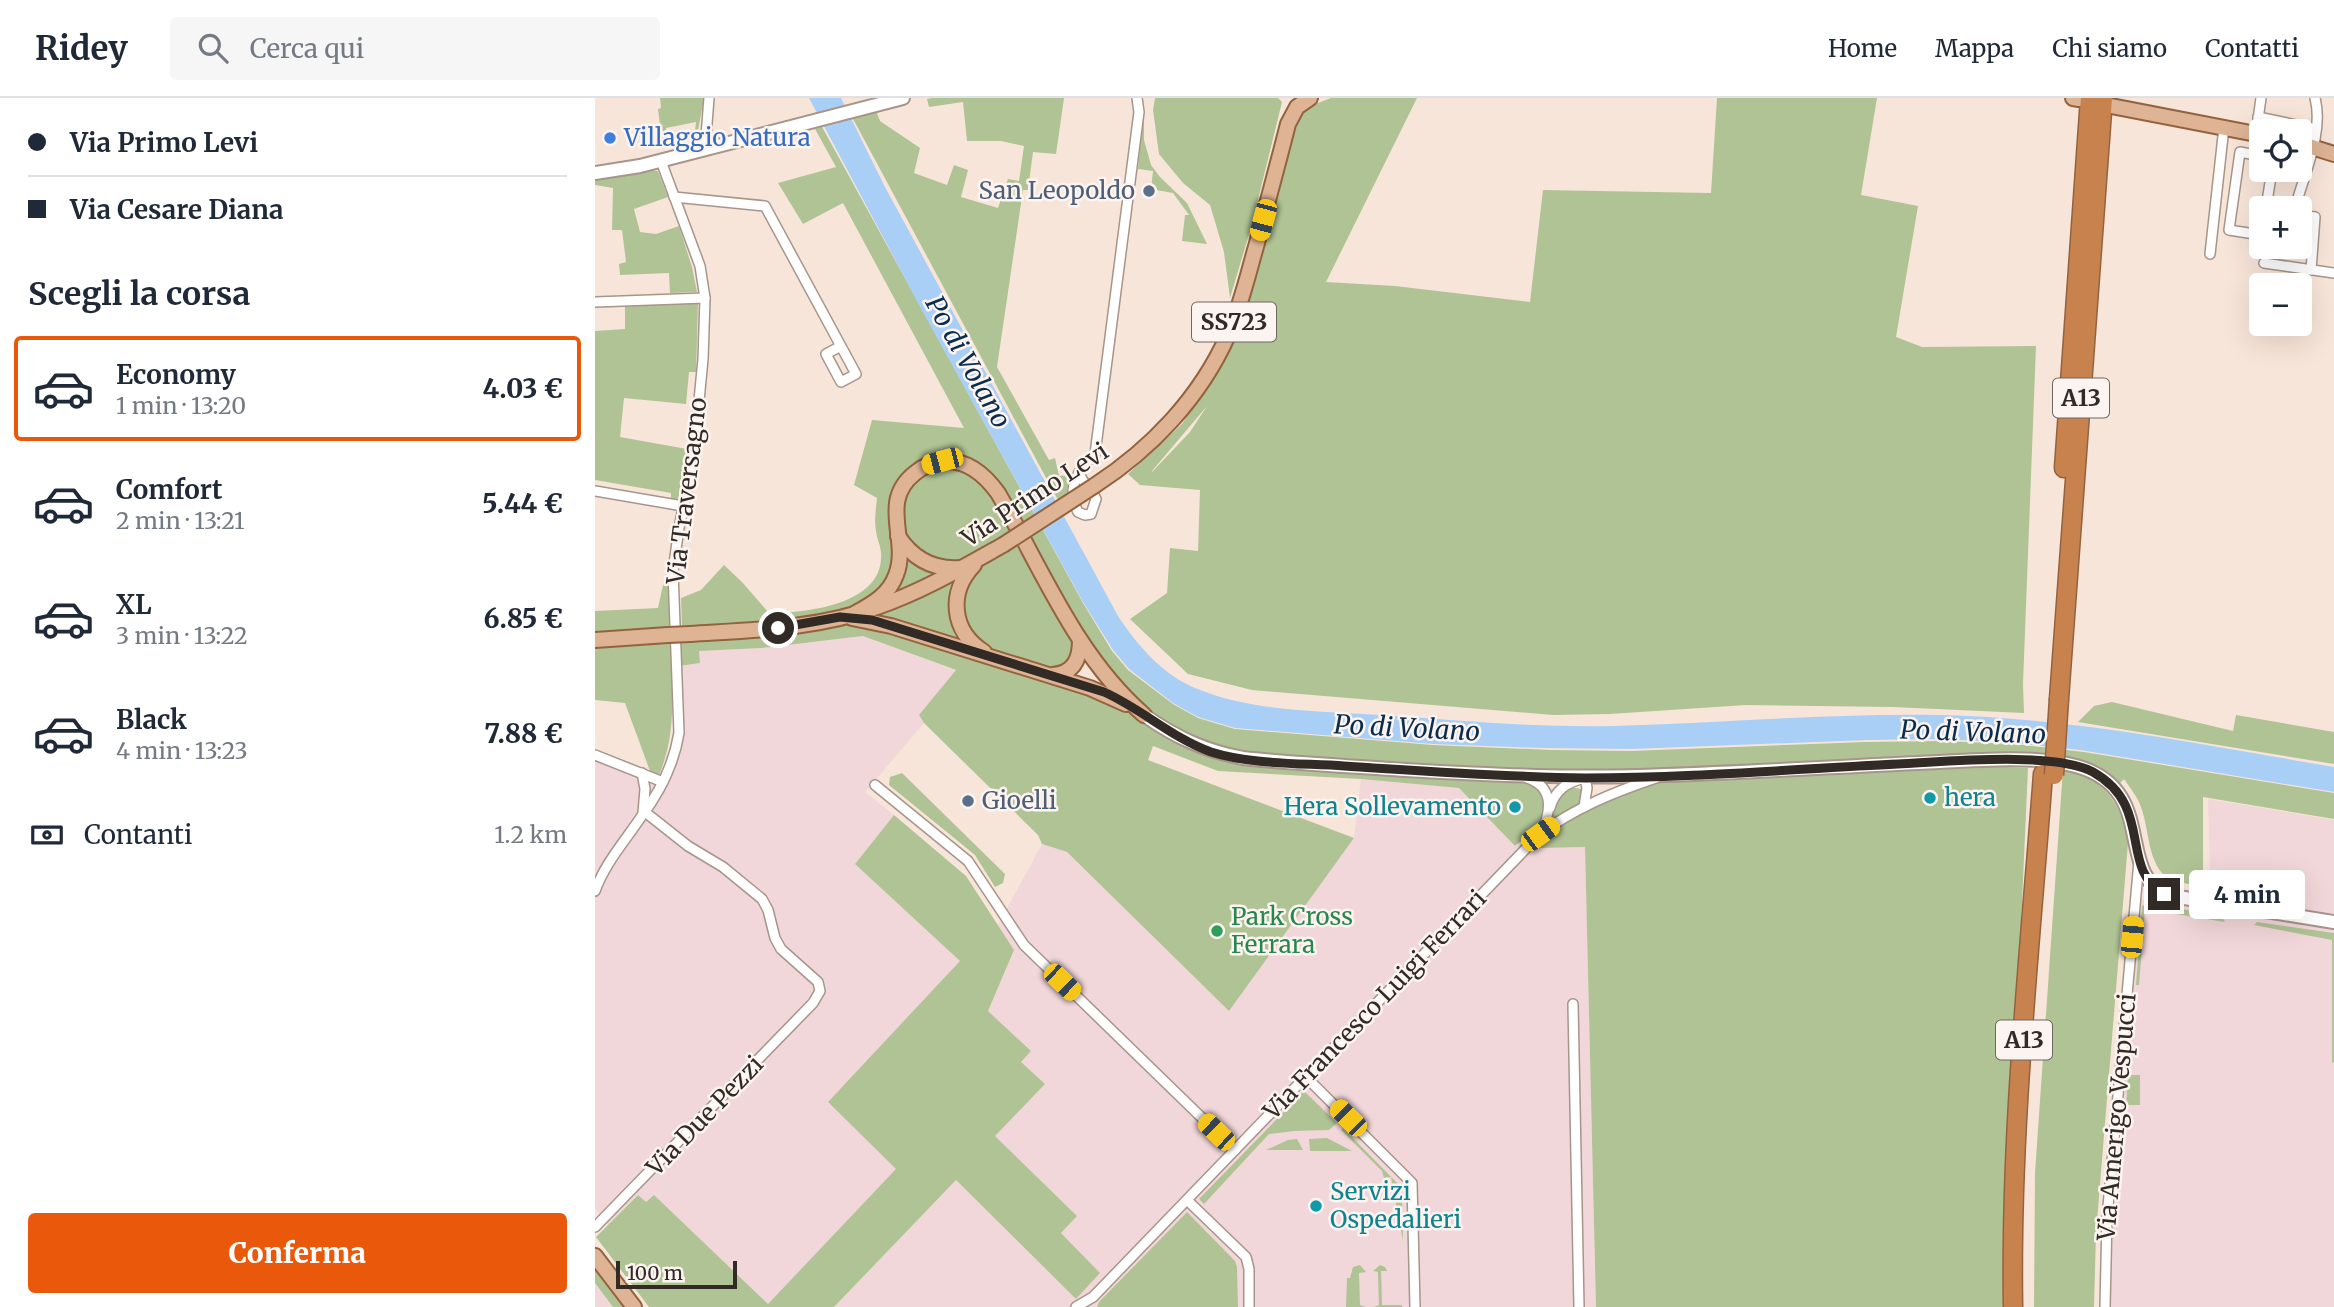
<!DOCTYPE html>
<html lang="it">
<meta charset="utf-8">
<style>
:root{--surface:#fff;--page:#f6f6f7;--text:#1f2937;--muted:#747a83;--line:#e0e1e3;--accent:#ea580c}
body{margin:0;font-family:Merriweather,serif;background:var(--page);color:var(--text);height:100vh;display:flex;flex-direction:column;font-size:26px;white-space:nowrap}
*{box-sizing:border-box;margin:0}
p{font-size:23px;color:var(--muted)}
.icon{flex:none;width:38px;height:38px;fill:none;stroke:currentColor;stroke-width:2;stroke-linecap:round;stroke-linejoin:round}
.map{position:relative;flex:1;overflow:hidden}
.sheet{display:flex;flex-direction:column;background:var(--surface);width:595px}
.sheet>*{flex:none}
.hud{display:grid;align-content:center;height:154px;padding:0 28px;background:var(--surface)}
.buttons{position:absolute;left:1654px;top:21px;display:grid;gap:14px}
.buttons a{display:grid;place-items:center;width:63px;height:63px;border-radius:7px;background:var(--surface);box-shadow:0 7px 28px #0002;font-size:35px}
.scale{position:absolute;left:21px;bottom:18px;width:121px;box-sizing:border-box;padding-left:7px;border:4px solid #312a25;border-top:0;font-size:19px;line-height:24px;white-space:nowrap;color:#312a25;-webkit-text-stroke:5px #fcf4f0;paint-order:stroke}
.end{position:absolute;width:32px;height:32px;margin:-16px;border:9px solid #312a25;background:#fff;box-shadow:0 0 0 4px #fff}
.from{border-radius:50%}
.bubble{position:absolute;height:49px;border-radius:7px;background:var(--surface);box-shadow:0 7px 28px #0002;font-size:23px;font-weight:800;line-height:49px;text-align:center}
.car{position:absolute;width:21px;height:42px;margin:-21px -10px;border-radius:9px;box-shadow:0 0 5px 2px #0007;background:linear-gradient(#f5c518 24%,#345 0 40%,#f5c518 0 76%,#345 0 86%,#f5c518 0)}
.hud b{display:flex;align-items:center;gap:24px;height:66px;font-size:26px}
.hud b+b{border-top:2px solid var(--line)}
.hud i{width:18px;height:18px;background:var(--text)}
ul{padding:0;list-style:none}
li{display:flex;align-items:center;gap:21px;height:105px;margin:0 14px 10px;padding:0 14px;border:4px solid transparent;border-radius:7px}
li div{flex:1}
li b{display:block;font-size:26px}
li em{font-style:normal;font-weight:800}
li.active{border-color:var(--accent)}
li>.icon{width:63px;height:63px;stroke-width:1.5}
h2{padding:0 28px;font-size:32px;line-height:84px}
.pay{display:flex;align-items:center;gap:18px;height:77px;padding:0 28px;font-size:26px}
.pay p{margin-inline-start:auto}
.primary-button{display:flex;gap:14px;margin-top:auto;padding:14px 28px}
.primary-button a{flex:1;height:80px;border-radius:7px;background:var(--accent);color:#fff;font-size:28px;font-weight:800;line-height:80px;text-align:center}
header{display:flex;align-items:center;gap:42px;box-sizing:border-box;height:98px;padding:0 35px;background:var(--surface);border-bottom:2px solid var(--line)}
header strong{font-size:33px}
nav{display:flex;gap:38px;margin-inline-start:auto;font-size:24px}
.search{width:490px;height:63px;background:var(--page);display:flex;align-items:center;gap:18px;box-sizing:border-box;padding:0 24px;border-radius:7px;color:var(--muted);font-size:26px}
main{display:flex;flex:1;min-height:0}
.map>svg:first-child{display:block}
.industrial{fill:#f2d7da}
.green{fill:#b0c394;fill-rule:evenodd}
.water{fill:#aacff7}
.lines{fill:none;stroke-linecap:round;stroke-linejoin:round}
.minor-casing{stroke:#a7958a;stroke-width:12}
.secondary-casing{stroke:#a7958a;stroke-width:16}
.primary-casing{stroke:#936340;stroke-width:18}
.motorway-casing{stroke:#936340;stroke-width:21}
.minor{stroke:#fff;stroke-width:9}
.secondary{stroke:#fff;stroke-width:12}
.primary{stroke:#deb495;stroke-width:14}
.motorway{stroke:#c8824e;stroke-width:18}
.primary-bridge-casing{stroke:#936340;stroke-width:18;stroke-linecap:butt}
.motorway-bridge-casing{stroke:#936340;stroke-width:21;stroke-linecap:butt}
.primary-bridge{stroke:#deb495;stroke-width:14}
.motorway-bridge{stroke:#c8824e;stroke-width:18}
.route{stroke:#312a25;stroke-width:9}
.shop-dot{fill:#3f7fe0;stroke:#fcf4f0;stroke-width:2.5}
.service-dot{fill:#5c6f8a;stroke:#fcf4f0;stroke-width:2.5}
.culture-dot{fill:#0f9aa8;stroke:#fcf4f0;stroke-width:2.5}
.leisure-dot{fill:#2e9e5b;stroke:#fcf4f0;stroke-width:2.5}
.labels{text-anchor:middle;stroke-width:5;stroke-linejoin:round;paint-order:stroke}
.shield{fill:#fcf4f0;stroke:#6e6762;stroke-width:2}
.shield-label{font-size:23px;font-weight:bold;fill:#312a25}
.shop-label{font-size:24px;fill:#366cbe;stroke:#fcf4f0;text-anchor:start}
.service-label{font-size:24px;fill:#4e5e75;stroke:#fcf4f0;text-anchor:end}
.street-label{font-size:24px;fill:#312a25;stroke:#fcf4f0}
.culture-label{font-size:24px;fill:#0d838f;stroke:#fcf4f0;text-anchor:start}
.leisure-label{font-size:24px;fill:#27864d;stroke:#fcf4f0;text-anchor:start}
.water-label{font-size:26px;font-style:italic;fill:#0b2c4c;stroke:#fcf4f0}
</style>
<header>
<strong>Ridey</strong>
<div class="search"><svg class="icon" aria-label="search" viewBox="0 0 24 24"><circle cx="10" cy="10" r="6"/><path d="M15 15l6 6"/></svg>Cerca qui</div>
<nav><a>Home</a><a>Mappa</a><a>Chi siamo</a><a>Contatti</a></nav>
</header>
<main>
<section class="sheet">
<div class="hud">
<b><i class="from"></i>Via Primo Levi</b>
<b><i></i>Via Cesare Diana</b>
</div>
<h2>Scegli la corsa</h2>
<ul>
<li class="active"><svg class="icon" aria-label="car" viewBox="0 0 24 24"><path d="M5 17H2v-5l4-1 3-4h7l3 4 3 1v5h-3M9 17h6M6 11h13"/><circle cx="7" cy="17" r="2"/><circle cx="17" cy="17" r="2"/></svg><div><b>Economy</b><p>1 min · 13:20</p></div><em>4.03 €</em></li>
<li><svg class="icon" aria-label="car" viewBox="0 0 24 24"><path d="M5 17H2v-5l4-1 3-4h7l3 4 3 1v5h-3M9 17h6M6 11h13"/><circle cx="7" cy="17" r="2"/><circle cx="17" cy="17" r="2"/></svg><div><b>Comfort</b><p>2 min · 13:21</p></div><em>5.44 €</em></li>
<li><svg class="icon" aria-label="car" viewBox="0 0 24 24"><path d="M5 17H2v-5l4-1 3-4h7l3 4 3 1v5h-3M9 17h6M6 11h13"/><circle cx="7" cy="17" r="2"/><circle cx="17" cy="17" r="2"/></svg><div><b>XL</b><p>3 min · 13:22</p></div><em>6.85 €</em></li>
<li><svg class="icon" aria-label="car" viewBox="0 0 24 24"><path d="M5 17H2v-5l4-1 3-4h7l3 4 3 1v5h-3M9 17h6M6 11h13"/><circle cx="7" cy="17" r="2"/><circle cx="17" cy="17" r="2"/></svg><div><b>Black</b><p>4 min · 13:23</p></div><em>7.88 €</em></li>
</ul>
<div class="pay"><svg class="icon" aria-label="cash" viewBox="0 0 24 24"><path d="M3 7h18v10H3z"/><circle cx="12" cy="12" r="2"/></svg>Contanti<p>1.2 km</p></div>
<div class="primary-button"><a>Conferma</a></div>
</section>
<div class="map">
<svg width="1739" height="1209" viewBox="0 0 1739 1209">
<rect width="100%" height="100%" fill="#f8e5d9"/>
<!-- industrial -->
<g class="industrial">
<polygon points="268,538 362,573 324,617 329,625 270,694 299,717 260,766 366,863 233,1004 302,1071 173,1206 59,1098 51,1104 42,1097 13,1127 0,1110 0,652 64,677 74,654 78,631 77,569 105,565 104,553 167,550"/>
<polygon points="766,681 864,690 920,748 990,749 1001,1209 239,1209 361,1082 481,1201 505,1175 466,1135 482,1118 400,1038 426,963 436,953 393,913 419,852 403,827 447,746 472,754 634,912 759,740"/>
<polygon points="1613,701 1739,722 1739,1209 1516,1209 1515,1177 1545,801 1616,813"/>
<polygon points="0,1185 18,1209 0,1209"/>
</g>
<!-- green -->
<g class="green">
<polygon points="65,0 109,0 103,33 100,33 101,24 71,30 74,48 68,50 63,11 66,10"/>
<polygon points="337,0 469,0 461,56 438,54 433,92 428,92 402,269 454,362 460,360 464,378 476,377 479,381 474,393 463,402 257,19 281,13 285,23 325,50 319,75 352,87 359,67 373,72 366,99 403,110 413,81 424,83 429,48 406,43 372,43 368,4 334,9 332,1"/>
<polygon points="560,0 683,0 687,4 656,130 635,200 629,154 615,107 588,85 564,56 558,12"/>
<path d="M736,0H822L731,184L800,188L935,204L948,92L1116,95L1122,0H1282L1266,97L1323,108L1301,239L1327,249L1441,248L1428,586L1429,615L1298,609L1151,607L1015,616L958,617L657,592L593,576L535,521L572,495L575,450L603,453L605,392L545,387L533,376L587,326L637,248L705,12ZM612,308L595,334L557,374V373Z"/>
<polygon points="549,9 549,42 556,67 565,79 592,105 612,146 587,143 590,117 594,117 578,95 556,91 558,73 543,71"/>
<path d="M226,27L488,505L517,553L533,572L578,606L603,620L640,631L838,647L956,652L1036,653L1270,644L1348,643L1420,646L1489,654L1739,695V721L1608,699V783L1654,791L1653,796L1576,783C1550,766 1556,731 1544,704C1540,696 1534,688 1529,681L1523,687L1507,673L1483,663L1072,673H926L666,657C502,636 474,498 399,378C385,363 370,354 348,357C332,359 310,365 305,383C303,387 304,394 304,399C302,424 306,479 285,496C244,527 138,527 87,529L86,500L106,492L129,467L147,484L174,515C210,515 286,507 286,459C287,450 282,442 281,433C279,422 281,411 282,400L259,387L277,322L369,330L248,105L208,126L183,85L241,69L219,29Z"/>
<polygon points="55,72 63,73 73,99 39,111 45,134 61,136 84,128 97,169 102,194 75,195 74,175 25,177 24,166 31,164 27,132 17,132 18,90 0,87 0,81"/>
<polygon points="103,205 101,274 94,274 91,306 29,300 25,339 92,351 85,400 76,402 76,395 0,382 0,233 30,231 30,207"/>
<path d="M355,369C391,377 400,405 415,433L366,464C358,466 352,464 344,462C288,450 297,372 355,369Z"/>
<polygon points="421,447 477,542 480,551 476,567 459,572 397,552 386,547 374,535 365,506 367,494 384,469"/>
<polygon points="307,449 350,473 293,499"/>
<polygon points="74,460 75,529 0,534 0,513 63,510"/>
<polygon points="361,482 374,547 274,518 304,509"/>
<path d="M258,525L286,530L517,605L565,635L629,663L928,683C949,690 956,711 942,729C937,737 927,742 920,748L864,690L766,681L623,673L558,648L553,662L759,740L634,913L472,754L447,746L443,737L329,625L324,617L361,572L268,538L167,550L104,553L105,565L77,569C77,609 80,639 64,677L55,673L30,605L0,602V549L85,541L169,539Z"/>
<polygon points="1517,604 1638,633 1641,617 1739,634 1739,666 1483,624 1499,608"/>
<polygon points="1390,668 1433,670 1409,1209 1001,1209 990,749 941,750 961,731 1010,702 1068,682"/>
<path d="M1468,671C1508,679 1528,706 1533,745L1501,1135L1499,1209H1439L1440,1075Z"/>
<polygon points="307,675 410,776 408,785 400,789 380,757 294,687 295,679"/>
<polygon points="976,689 986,691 986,704 956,724 964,698"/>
<polygon points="299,717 371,778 419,852 393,913 436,953 426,964 450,986 400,1038 482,1118 466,1135 505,1175 481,1201 361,1082 239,1209 54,1209 1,1139 43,1097 51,1104 59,1097 173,1206 301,1071 233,1004 365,863 260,766"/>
<path d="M1553,804C1579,808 1601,815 1627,819L1630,824L1550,811L1544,887H1541L1547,808Z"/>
<polygon points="1662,824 1739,835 1739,964 1737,965 1737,842 1659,827"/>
<polygon points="1533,977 1545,977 1545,1007 1531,1007"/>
<polygon points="709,993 742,1025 734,1032 699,1033 674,1036 609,1106 604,1101"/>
<polygon points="748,1030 804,1087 807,1097 808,1143 796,1079 789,1080 787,1073 746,1032"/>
<polygon points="732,1040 757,1053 715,1053 714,1041"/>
<polygon points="702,1041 708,1052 671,1052 693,1042"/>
<polygon points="592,1114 640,1163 642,1169 643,1209 502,1209 504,1204"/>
<polygon points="765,1167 771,1174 764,1175 765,1207 771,1209 751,1209 752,1180 755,1180 758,1169"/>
<polygon points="785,1167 790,1169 792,1173 786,1173 787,1207 807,1207 807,1209 779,1209 784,1207 783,1174 778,1173"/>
<polygon points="0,1172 28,1209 18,1209 0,1185"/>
</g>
<!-- water -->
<path class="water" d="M214,0H246L290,89L523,518C542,547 567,576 600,590C657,614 725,613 786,617C864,622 941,630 1019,628C1128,625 1237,615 1346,617C1478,620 1609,647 1739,669V694L1485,652L1418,645L1347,641L1273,642L1037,651L948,650L838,646L640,630L603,619L578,605L534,571L518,552L488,504L328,214Z"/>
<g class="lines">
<defs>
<g id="minor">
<polyline points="1663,19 1721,31"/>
<polyline points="1661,36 1666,0"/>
<polyline points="110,51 114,0"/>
<polyline points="1666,58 1645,54 1634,132 1666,137"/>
<polyline points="79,99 170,108 261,276 246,284 231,256 246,248"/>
<polyline points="1671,110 1677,72"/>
<path d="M1700,110C1709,76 1729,35 1720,0"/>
<polyline points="1704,117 1720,119 1716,172"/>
<polyline points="1615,156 1629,29"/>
<polyline points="1669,165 1739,175"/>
<polyline points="0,204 110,200"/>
<path d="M484,374C487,386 496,390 501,401L496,416L490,417L483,414C471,391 483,371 500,356L544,14L542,0"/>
<polyline points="0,393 88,408"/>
<polyline points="0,657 68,684"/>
<polyline points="47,675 50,691 48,715"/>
<path d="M932,680C960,689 956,714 946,735"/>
<polyline points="280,687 373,763 429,847 640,1052"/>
<path d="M955,710C960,692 972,684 990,680L992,690L989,709"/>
<path d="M0,793C10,765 30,743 46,719C65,694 79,666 84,635L78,473L84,430L99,355L108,261L110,200L105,168L66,63"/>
<polyline points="978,906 984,1209"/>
<polyline points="711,979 817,1085 820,1209"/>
<polyline points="592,1102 651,1159 654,1171 654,1209"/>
<polyline points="0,1129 218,905 225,893 223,884 186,851 180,840 173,812 167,801 128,769 93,748 50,714"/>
<path d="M481,1209L498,1199L945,736C980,710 1019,694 1061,680"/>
<polyline points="1510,1209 1512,1120 1544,763"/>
</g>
<g id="secondary">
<polyline points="0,75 45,68 308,0"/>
<path d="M549,617C580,639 610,653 648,660C702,666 757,668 811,672C898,677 983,681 1070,677C1154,674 1238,669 1323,665C1368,663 1439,656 1481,668C1567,692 1516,779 1577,798L1739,824"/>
</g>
<g id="primary">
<polyline points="1478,0 1484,1"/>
<polyline points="1516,8 1666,37"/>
<polyline points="1704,45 1739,56"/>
<path d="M499,388C556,351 605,300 633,237C646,208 653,176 662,145C672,105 683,66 693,26L702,9L715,0"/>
<path d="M303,438C318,461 338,472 365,470"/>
<path d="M379,467C353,494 356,533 389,554"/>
<path d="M259,516C277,506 294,497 301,477C315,442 283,404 320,375C328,368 339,364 350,363C373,362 390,377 403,395C447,471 481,558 549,617"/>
<polyline points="257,520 296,528 495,590 531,606"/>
<path d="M95,536C157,532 222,531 282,509C326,494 367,470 408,447"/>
<polyline points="0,542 73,537"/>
<path d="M458,577C479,575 485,561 485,542"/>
<polyline points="0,1158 39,1209"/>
</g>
<g id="motorway">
<polyline points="1469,370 1495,0"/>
<polyline points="1464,601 1508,0"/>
<path d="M1418,1209C1415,1032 1435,853 1448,676"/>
</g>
</defs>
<!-- minor casing -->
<use href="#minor" class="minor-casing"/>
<!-- secondary casing -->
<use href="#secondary" class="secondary-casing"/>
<!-- primary casing -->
<use href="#primary" class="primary-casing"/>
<!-- motorway casing -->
<use href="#motorway" class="motorway-casing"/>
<!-- minor -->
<use href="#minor" class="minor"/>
<!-- secondary -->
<use href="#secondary" class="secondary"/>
<!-- primary -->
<use href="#primary" class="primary"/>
<!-- motorway -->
<use href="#motorway" class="motorway"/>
<defs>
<g id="primary-bridge">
<polyline points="408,447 499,388"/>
<polyline points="73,537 95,536"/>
</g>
<polyline id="motorway-bridge" points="1459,677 1464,601"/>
</defs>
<!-- primary-bridge casing -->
<use href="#primary-bridge" class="primary-bridge-casing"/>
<!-- motorway-bridge casing -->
<use href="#motorway-bridge" class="motorway-bridge-casing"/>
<!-- primary-bridge -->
<use href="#primary-bridge" class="primary-bridge"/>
<!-- motorway-bridge -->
<use href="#motorway-bridge" class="motorway-bridge"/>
</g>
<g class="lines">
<!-- route -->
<path class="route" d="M183,530L245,519L277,522L509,594C547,611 577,640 616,654C658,667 706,665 749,668C829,673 910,679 990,680C1094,680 1199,671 1303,666C1349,664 1459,653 1498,674C1560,709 1523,770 1569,796"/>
</g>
<!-- markers -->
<circle class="shop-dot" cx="15" cy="40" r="7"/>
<g class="service-dot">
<circle cx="554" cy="93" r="7"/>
<circle cx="373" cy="703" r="7"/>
</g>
<g class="culture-dot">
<circle cx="1335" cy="700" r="7"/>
<circle cx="920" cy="709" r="7"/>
<circle cx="721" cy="1108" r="7"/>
</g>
<circle class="leisure-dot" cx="622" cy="833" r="7"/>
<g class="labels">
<!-- shield labels -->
<g class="shield">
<rect x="597" y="204.5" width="84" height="39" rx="5"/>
<rect x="1458" y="280.5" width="56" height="39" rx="5"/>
<rect x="1401" y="922.5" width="56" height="39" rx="5"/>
</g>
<g class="shield-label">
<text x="639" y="232">SS723</text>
<text x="1486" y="308">A13</text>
<text x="1429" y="950">A13</text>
</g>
<!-- shop labels -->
<g class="shop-label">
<text x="29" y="48">Villaggio Natura</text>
</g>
<!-- service labels -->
<g class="service-label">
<text x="540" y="101">San Leopoldo</text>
<text x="387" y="711" text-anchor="start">Gioelli</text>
</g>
<!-- street labels -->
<g class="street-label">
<text transform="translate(92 393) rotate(-83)" y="8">Via Traversagno</text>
<text transform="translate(440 397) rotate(-33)" y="8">Via Primo Levi</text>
<text transform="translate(780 907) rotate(-46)" y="8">Via Francesco Luigi Ferrari</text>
<text transform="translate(110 1018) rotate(-46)" y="8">Via Due Pezzi</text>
<text transform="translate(1522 1019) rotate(-85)" y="8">Via Amerigo Vespucci</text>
</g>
<!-- culture labels -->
<g class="culture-label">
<text x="1349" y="708">hera</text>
<text x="906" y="717" text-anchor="end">Hera Sollevamento</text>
<text x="735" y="1102">Servizi<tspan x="735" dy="28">Ospedalieri</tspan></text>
</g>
<!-- leisure labels -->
<g class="leisure-label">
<text x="636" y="827">Park Cross<tspan x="636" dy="28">Ferrara</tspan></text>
</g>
<!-- water labels -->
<g class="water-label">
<text transform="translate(373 264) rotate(61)" y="9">Po di Volano</text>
<text transform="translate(812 630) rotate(3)" y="9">Po di Volano</text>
<text transform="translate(1378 634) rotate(2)" y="9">Po di Volano</text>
</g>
</g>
</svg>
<div class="buttons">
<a><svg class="icon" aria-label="locate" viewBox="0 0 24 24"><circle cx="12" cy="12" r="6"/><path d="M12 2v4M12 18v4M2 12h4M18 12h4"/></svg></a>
<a>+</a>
<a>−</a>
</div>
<div class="scale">100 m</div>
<i class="end from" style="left:183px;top:530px"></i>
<i class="end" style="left:1569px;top:796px"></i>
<div class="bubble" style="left:1594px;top:772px;width:116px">4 min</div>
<i class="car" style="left:668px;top:122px;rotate:195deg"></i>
<i class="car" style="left:347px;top:363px;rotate:255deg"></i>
<i class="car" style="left:945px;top:736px;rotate:54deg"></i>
<i class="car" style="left:1537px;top:839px;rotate:5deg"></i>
<i class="car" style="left:467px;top:884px;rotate:134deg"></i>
<i class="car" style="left:753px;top:1020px;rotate:315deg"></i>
<i class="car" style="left:621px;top:1034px;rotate:314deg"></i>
</div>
</main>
